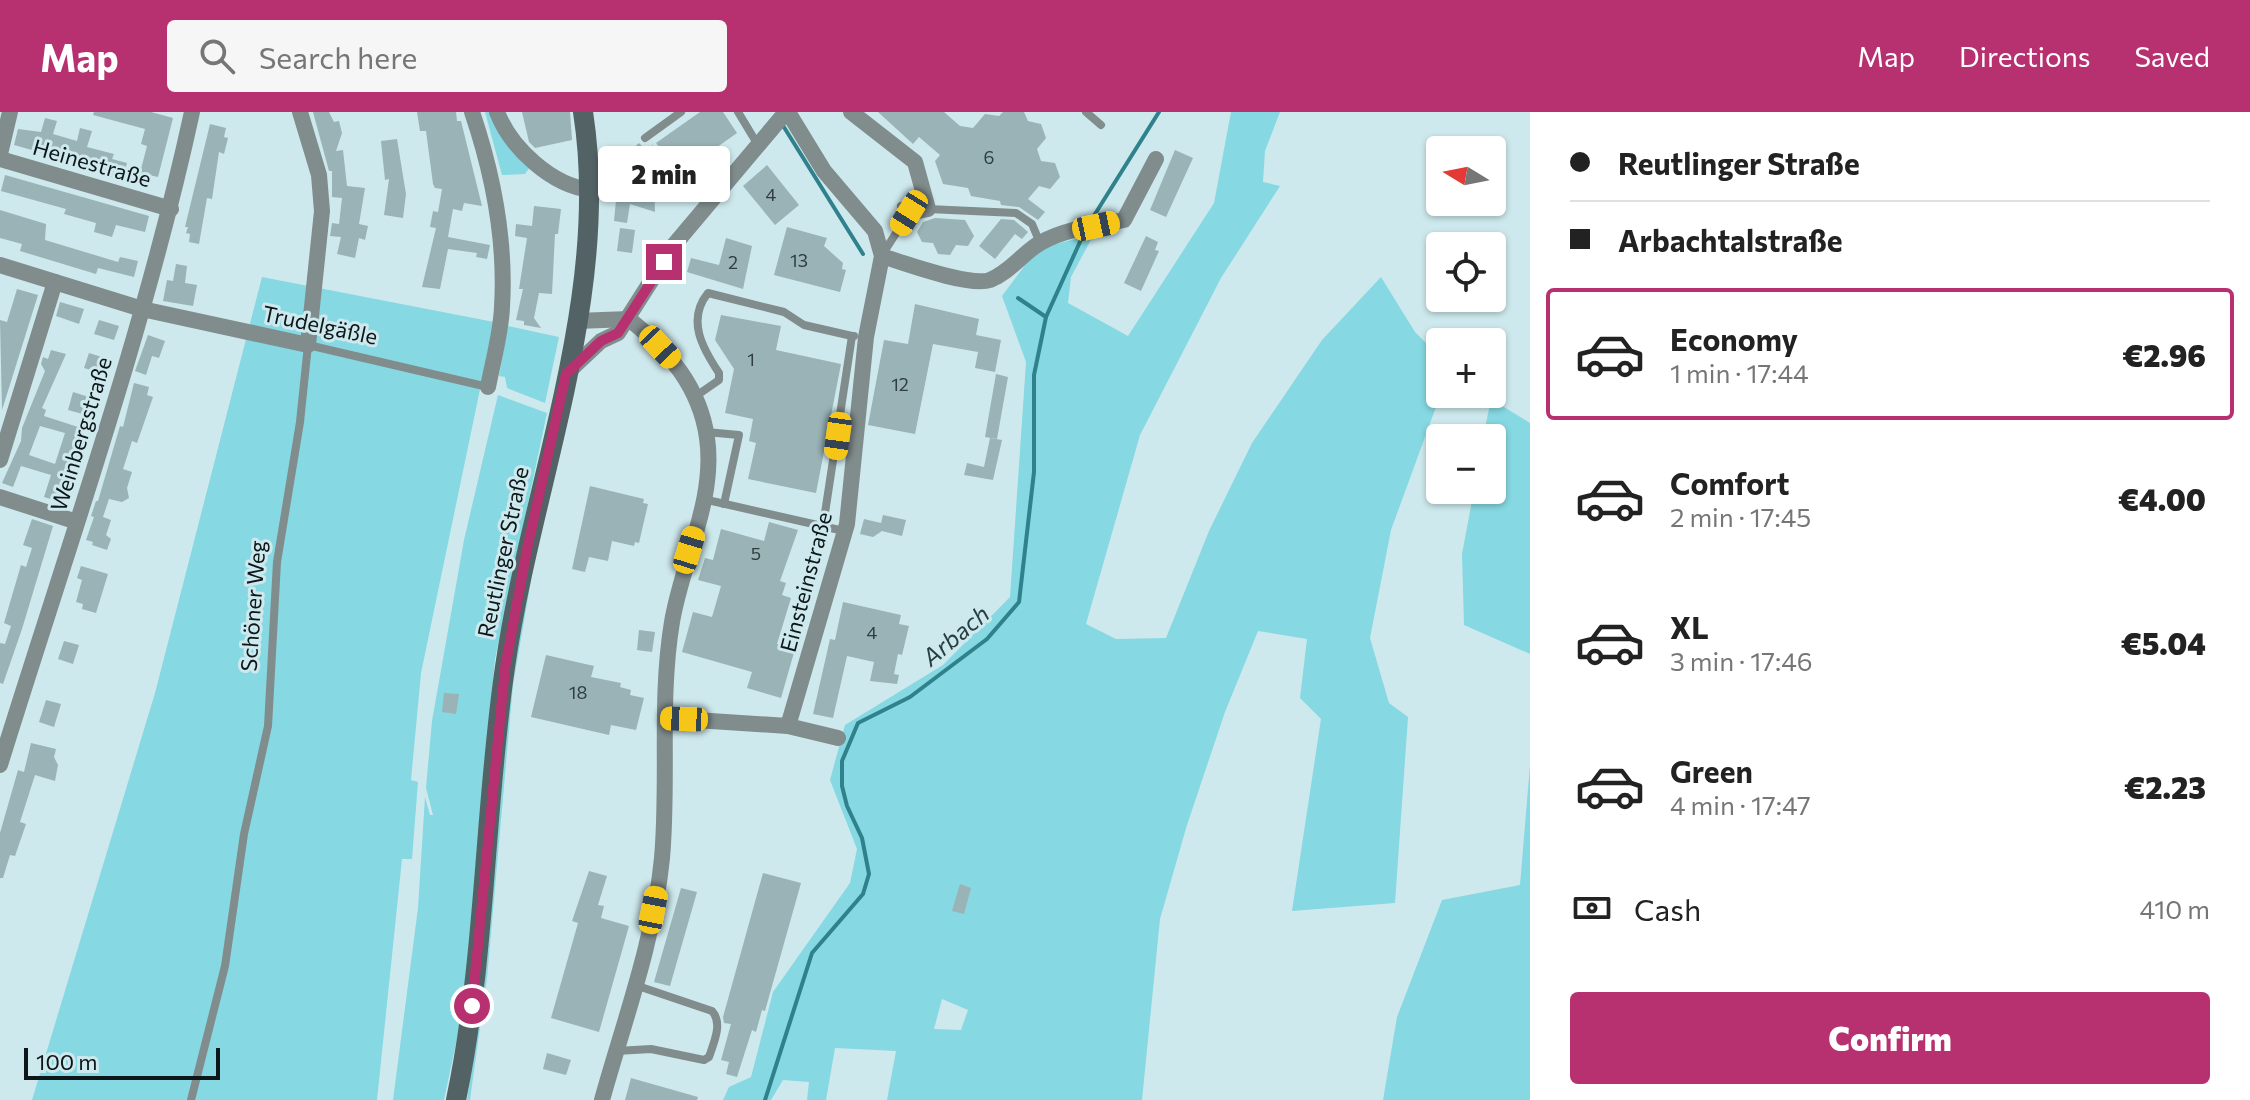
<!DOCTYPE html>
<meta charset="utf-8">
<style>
:root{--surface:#fff;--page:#f6f6f6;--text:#222;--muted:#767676;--line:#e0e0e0;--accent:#b73070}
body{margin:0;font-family:Commissioner,sans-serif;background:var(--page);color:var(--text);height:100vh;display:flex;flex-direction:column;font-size:30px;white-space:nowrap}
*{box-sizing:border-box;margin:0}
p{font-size:26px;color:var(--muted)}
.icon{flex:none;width:44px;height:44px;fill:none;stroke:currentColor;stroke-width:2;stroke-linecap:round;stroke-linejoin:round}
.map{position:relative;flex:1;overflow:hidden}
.side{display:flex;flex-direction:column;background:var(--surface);width:720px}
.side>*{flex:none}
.banner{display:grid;align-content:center;height:176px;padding:0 40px;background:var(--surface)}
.needle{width:52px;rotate:280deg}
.tools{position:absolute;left:1426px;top:24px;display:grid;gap:16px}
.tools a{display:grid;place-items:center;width:80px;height:80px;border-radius:8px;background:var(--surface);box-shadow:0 2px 6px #0004;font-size:40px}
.scale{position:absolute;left:24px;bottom:20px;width:196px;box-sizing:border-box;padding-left:8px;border:4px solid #0d1618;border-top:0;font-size:22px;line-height:28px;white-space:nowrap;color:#0d1618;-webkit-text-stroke:6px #cee9ed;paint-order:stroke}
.end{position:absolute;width:36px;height:36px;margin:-18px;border:10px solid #b73070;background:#fff;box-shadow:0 0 0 4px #fff}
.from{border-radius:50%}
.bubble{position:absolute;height:56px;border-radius:8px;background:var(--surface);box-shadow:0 2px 6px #0004;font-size:26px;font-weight:800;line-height:56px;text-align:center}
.car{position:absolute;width:24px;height:48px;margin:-24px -12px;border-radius:10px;box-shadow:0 0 6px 2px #0007;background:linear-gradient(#f5c518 24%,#345 0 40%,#f5c518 0 76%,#345 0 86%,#f5c518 0)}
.banner b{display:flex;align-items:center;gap:28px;height:76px;font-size:30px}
.banner b+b{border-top:2px solid var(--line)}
.banner i{width:20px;height:20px;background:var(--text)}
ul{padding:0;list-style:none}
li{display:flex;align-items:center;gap:24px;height:132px;margin:0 16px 12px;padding:0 24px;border:4px solid transparent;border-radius:8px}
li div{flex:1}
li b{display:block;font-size:30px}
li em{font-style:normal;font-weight:800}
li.on{border-color:var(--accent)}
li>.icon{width:72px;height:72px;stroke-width:1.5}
.pay{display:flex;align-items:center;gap:20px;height:88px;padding:0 40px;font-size:30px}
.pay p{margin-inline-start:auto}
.button{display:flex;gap:16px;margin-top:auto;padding:16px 40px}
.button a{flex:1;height:92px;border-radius:8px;background:var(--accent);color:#fff;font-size:32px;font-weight:800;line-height:92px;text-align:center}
header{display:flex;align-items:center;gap:48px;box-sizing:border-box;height:112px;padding:0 40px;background:var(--accent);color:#fff}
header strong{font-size:38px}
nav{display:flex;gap:44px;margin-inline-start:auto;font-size:28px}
.search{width:560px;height:72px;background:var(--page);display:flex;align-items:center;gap:20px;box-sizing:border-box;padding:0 28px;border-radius:8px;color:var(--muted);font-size:30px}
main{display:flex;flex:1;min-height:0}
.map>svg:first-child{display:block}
.green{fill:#86d8e2;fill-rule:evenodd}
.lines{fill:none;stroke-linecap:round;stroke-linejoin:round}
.stream{stroke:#2f828c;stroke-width:4}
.building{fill:#99b3b6;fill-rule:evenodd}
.lane{stroke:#818c8d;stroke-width:8}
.street{stroke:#818c8d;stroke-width:16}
.secondary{stroke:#536365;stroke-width:20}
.route{stroke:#b73070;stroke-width:10}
.labels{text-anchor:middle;stroke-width:6;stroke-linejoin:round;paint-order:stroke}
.number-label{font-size:18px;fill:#303d40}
.street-label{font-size:22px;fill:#0d1618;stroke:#cee9ed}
.water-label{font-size:24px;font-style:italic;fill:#253e41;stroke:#cee9ed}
</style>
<header>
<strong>Map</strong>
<div class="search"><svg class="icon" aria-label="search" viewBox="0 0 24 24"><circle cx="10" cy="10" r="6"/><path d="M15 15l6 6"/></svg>Search here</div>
<nav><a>Map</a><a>Directions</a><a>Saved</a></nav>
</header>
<main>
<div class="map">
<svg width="1530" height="988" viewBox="0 0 1530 988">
<rect width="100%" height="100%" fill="#cee9ed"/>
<!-- green -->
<g class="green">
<polygon points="485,0 492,0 532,52 525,62 502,63"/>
<path d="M1231,0H1280L1265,39L1263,70L1280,74L1221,166L1140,323L1086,512L1116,527L1166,526L1209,419L1252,331L1322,228L1381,165L1415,220L1440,245V282H1447L1436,295L1391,418L1370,526L1389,591L1408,605L1395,791L1292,799L1321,607L1300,586L1307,527L1258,519L1225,600L1187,713L1160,807L1142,988H887L896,939L835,936L826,988H807L809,970L783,968L771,988H723L729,975L751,965L773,880L850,771L857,737L830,668L845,613L943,553L1010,485L1026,250L1002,184L1037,137L1094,122L1071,165L1068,191L1128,224L1214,91ZM942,887L968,898L961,918L934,917Z"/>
<polygon points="262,165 494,210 421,561 411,668 418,670 412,747 402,747 377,988 32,988 155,581"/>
<polygon points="508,214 559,225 545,291 507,276 505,265 499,264"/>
<polygon points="498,283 547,301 495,547 466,884 444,988 393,988 418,796 425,685 430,703 433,703 426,676 432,609 464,428"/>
<polygon points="1491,287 1530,311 1530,542 1464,513 1462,442 1474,378 1492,378 1492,326 1483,326"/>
<polygon points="534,451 513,573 487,866 472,973 470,988 467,988 484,869 512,556"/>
<polygon points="1530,653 1530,988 1383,988 1397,905 1442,788 1520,773"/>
</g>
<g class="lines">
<!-- stream -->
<g class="stream">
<polyline points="782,12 863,142"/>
<polyline points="1090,110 1159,0"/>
<polyline points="1018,186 1046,205"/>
<polyline points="765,988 812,841 863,782 869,762 862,726 847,694 842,674 842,649 858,611 910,585 987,527 1019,490 1034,360 1034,263 1046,205 1084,121"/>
</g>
</g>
<!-- building -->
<g class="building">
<polygon points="94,0 151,0 173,6 158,65 140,61 147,34 141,32 145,17 93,3"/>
<polygon points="313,0 329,0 334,10 339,9 342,21 336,39 343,38 347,74 365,76 359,112 368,114 365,128 359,126 355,146 337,142 341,125 330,124 332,111 339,112 342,86 332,85 332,59 329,59"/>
<polygon points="417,0 456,0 457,9 461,9 482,94 464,91 462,99 453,97 448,125 490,133 487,147 476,145 477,141 448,137 440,177 422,175 436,116 430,115 433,99 438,100 442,77 435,76 433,72 426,19 420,19"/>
<polygon points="522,0 570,0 572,28 535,36 529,30"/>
<polygon points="700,0 723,0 737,21 679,62 656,31"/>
<polygon points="878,0 944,0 960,14 973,16 985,2 999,4 1003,0 1024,0 1028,9 1041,12 1046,26 1037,37 1041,49 1055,51 1060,65 1050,77 1039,74 1028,87 1045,100 1038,108 1019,95 1001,93 1000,89 971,84 968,76 943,72 935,49 940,43 919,25 913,32"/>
<polygon points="45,6 57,9 53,22 77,29 80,16 92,19 87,35 114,42 112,47 127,51 122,68 45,46 46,42 14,33 18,17 41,20"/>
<polygon points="210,12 226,16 224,25 228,26 224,42 219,40 212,87 207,86 199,132 189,130 190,122 186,121 188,115 185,115"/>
<polygon points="397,27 406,82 403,106 384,103 389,67 385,68 381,29"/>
<polygon points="639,31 646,38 653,33 655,100 630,92 627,111 614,109 616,88 613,87 612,56 647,56 631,38"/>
<polygon points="1175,38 1193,46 1166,105 1150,98"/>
<polygon points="767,53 799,93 775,113 743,74"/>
<polygon points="5,63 149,104 145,120 116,113 112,125 94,120 96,111 64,102 66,97 1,79"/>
<polygon points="534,94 561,97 558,122 555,122 552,182 539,181 534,206 541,216 524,213 524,209 516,208 523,177 519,177 527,126 515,124 516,112 532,114"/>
<polygon points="0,98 46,112 45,128 118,150 120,145 138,149 134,165 98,156 96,162 20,139 22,132 0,126"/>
<polygon points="935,106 965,108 974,124 968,134 956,133 950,143 938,142 933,131 922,130 917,120 923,110"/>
<polygon points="1001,107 1014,108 1028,120 1022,127 1015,122 995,147 979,134"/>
<polygon points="787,115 827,126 824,134 843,151 842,157 846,158 840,180 774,163"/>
<polygon points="620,116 635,118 632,141 617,139"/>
<polygon points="1146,124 1158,130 1155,138 1159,139 1141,179 1124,171"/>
<polygon points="726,126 752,134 743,177 687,160 691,146 719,153"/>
<polygon points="176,152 187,154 185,171 197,173 193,194 163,189 167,168 173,169"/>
<polygon points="17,177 38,183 2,298 0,208 7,210"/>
<polygon points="60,190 84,197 79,212 56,204"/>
<polygon points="915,192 979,207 976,223 1001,228 995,260 975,256 978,240 933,232 915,322 868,313 884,228 908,232"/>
<polygon points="721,203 781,214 776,238 841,252 816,381 748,367 756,331 749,329 753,307 725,301 734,257 715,228"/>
<polygon points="99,208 119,214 114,228 94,222"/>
<polygon points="148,223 165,229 159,246 152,244 146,263 135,259"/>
<path d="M51,238L66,242L42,296L46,298L44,304L78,315L76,322L84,325L64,391L44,385L51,363L21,354L13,375L2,371L21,329L22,316L45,259L41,252L43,245L48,247ZM40,314L65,321L55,352L29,343Z"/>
<polygon points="89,241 108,247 104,262 84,256"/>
<polygon points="996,262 1008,265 997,327 985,325"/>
<polygon points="134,271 149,275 147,283 153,285 137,331 132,329 123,357 132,360 127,376 129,386 122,390 109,387 103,405 111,408 106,423 111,427 107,438 92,433 93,430 86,428 94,405 91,404 96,389 98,389 120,314 123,315"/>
<polygon points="73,280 92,286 86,303 68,298"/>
<polygon points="990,326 1002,328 993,368 964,363 967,351 984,355"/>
<polygon points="590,374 644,387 643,391 648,392 639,431 635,430 634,434 612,429 608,449 589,445 585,460 572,457"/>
<polygon points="883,403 906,408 902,424 882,419 873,425 860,422 864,407 881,411"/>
<polygon points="32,407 53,414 22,517 3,572 0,571 0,531 5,532 11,514 4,511 21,453 26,455 32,436 23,433"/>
<polygon points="769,410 798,418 780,469 786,471 782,483 791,486 777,532 795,537 781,586 747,576 752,560 682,540 693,500 712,505 721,474 698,468 705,446 713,448 721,417 764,429"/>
<polygon points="81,454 108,462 96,501 82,497 83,492 76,490 82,468 77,466"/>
<polygon points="843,490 901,503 899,512 909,514 902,543 898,542 894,562 899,563 897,572 870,569 874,550 847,544 833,606 813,602 830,527 835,528"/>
<polygon points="639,518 655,520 652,540 637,538"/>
<polygon points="64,529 79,533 73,552 58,547"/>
<polygon points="546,543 594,554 591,565 621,571 620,575 631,578 630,583 644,586 636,618 611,613 609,623 531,605"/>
<polygon points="444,581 459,582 456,602 442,600"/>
<polygon points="46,588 61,592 54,615 39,610"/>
<polygon points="31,631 56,637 54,645 58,653 55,669 35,663 20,710 26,712 15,744 10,743 3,766 0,766 0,721 18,658 24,660"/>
<polygon points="589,759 607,764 598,793 604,794 601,806 629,814 599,920 551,906 578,811 572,809"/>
<polygon points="763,761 801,771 765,899 762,898 756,920 752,918 737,965 726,962 729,950 721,948 731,912 724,911 723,905"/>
<polygon points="960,772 971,776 964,802 952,799"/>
<polygon points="681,776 697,780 670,874 654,870"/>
<polygon points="547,941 571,948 566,963 543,957"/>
<polygon points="631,966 698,985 697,988 625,988"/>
</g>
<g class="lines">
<!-- lane -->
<g class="lane">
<polyline points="738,0 758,33"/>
<polyline points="1086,0 1101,13"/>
<polyline points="645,26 681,0"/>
<polyline points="928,97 1016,101 1032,112 1040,131"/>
<polyline points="882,143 909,101 901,94"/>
<path d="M696,284L719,268V261C703,237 686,208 708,181L784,200L804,213L852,224"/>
<polyline points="706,320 739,323 724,392"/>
<polyline points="703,387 844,419"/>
<polyline points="823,414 852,224 854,224"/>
<path d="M616,939L651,937L704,948L709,945C714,930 723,911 712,899L635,873"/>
<polyline points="191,988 225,854 244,722 268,614 277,450 300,310 308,233 488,275"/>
</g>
<!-- street -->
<g class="street">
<path d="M472,0C493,62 506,129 502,195C501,221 493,249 488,275"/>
<path d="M497,0C511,36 552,74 591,78"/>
<polyline points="788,0 824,59 875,119 882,144 866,225 847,412 788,614"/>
<polyline points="851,0 915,50 928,97 909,101"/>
<polyline points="0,42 10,0"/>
<polyline points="0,47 171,97"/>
<path d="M882,144C904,151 969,175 990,168C1010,160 1023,141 1040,131C1064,117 1097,113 1124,108L1156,47"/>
<polyline points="0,153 142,197 308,233 322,99 319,63 300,0"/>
<polyline points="577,209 629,207"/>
<polyline points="568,260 601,229 618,221 674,133 786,0"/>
<polyline points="0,348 55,170"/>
<polyline points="0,385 77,410"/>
<polyline points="665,606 788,614 838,626"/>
<path d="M0,653C67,437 144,221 192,0"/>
<path d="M602,988C624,909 654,829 662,746C669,668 659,588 672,510C682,450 716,387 707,326C700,275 668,238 629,207"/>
</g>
<!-- secondary -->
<path class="secondary" d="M456,988C486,845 484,699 505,555C531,373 612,184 583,0"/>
</g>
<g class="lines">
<!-- route -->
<polyline class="route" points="472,894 505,556 527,437 566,262 601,229 618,221 664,150"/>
</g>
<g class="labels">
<!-- number labels -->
<g class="number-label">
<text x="989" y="52">6</text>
<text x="771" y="89">4</text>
<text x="799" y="155">13</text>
<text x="733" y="157">2</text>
<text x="751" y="254">1</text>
<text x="900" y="279">12</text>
<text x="756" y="448">5</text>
<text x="872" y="527">4</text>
<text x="578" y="587">18</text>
</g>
<!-- street labels -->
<g class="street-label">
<text transform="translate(92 51) rotate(16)" y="8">Heinestraße</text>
<text transform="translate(320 213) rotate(12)" y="8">Trudelgäßle</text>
<text transform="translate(81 322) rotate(-73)" y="8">Weinbergstraße</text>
<text transform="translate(503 440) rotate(-78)" y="8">Reutlinger Straße</text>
<text transform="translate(806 470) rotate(-75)" y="8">Einsteinstraße</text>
<text transform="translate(253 494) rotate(-86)" y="8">Schöner Weg</text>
</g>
<!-- water labels -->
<g class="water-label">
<text transform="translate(956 524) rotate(-40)" y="8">Arbach</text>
</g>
</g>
</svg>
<div class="tools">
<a><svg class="needle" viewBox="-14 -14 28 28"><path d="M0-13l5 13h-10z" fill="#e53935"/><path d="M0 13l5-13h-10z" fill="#767676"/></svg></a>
<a><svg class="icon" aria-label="locate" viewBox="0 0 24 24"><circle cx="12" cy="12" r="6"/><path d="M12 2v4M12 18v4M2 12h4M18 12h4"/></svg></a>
<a>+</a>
<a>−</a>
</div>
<div class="scale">100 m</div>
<i class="end from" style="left:472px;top:894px"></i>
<i class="end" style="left:664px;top:150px"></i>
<div class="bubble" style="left:598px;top:34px;width:132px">2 min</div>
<i class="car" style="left:909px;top:101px;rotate:212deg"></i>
<i class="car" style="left:1096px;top:114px;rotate:78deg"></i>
<i class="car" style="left:660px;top:235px;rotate:137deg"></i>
<i class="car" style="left:838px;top:324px;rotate:188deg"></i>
<i class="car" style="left:689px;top:438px;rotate:17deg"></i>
<i class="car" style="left:684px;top:607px;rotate:272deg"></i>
<i class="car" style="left:653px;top:798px;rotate:11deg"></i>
</div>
<section class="side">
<div class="banner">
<b><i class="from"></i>Reutlinger Straße</b>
<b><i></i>Arbachtalstraße</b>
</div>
<ul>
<li class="on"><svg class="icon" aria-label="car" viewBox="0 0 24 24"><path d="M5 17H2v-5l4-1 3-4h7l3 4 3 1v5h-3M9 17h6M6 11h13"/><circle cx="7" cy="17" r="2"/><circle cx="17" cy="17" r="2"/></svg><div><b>Economy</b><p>1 min · 17:44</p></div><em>€2.96</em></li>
<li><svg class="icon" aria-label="car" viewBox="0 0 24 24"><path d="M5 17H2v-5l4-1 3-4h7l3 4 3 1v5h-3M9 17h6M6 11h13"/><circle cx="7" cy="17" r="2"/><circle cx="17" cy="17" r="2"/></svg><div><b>Comfort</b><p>2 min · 17:45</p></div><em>€4.00</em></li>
<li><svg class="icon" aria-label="car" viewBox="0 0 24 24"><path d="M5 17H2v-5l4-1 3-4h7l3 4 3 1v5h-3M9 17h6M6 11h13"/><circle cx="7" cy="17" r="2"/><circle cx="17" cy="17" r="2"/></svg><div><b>XL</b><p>3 min · 17:46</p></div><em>€5.04</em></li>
<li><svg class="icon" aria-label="car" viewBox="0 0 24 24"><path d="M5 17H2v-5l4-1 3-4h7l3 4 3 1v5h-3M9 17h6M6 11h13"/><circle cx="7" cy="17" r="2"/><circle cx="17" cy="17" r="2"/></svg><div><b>Green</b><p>4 min · 17:47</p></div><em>€2.23</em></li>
</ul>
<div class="pay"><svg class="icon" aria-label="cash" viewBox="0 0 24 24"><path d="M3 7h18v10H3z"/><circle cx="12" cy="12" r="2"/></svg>Cash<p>410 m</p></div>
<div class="button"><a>Confirm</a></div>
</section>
</main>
